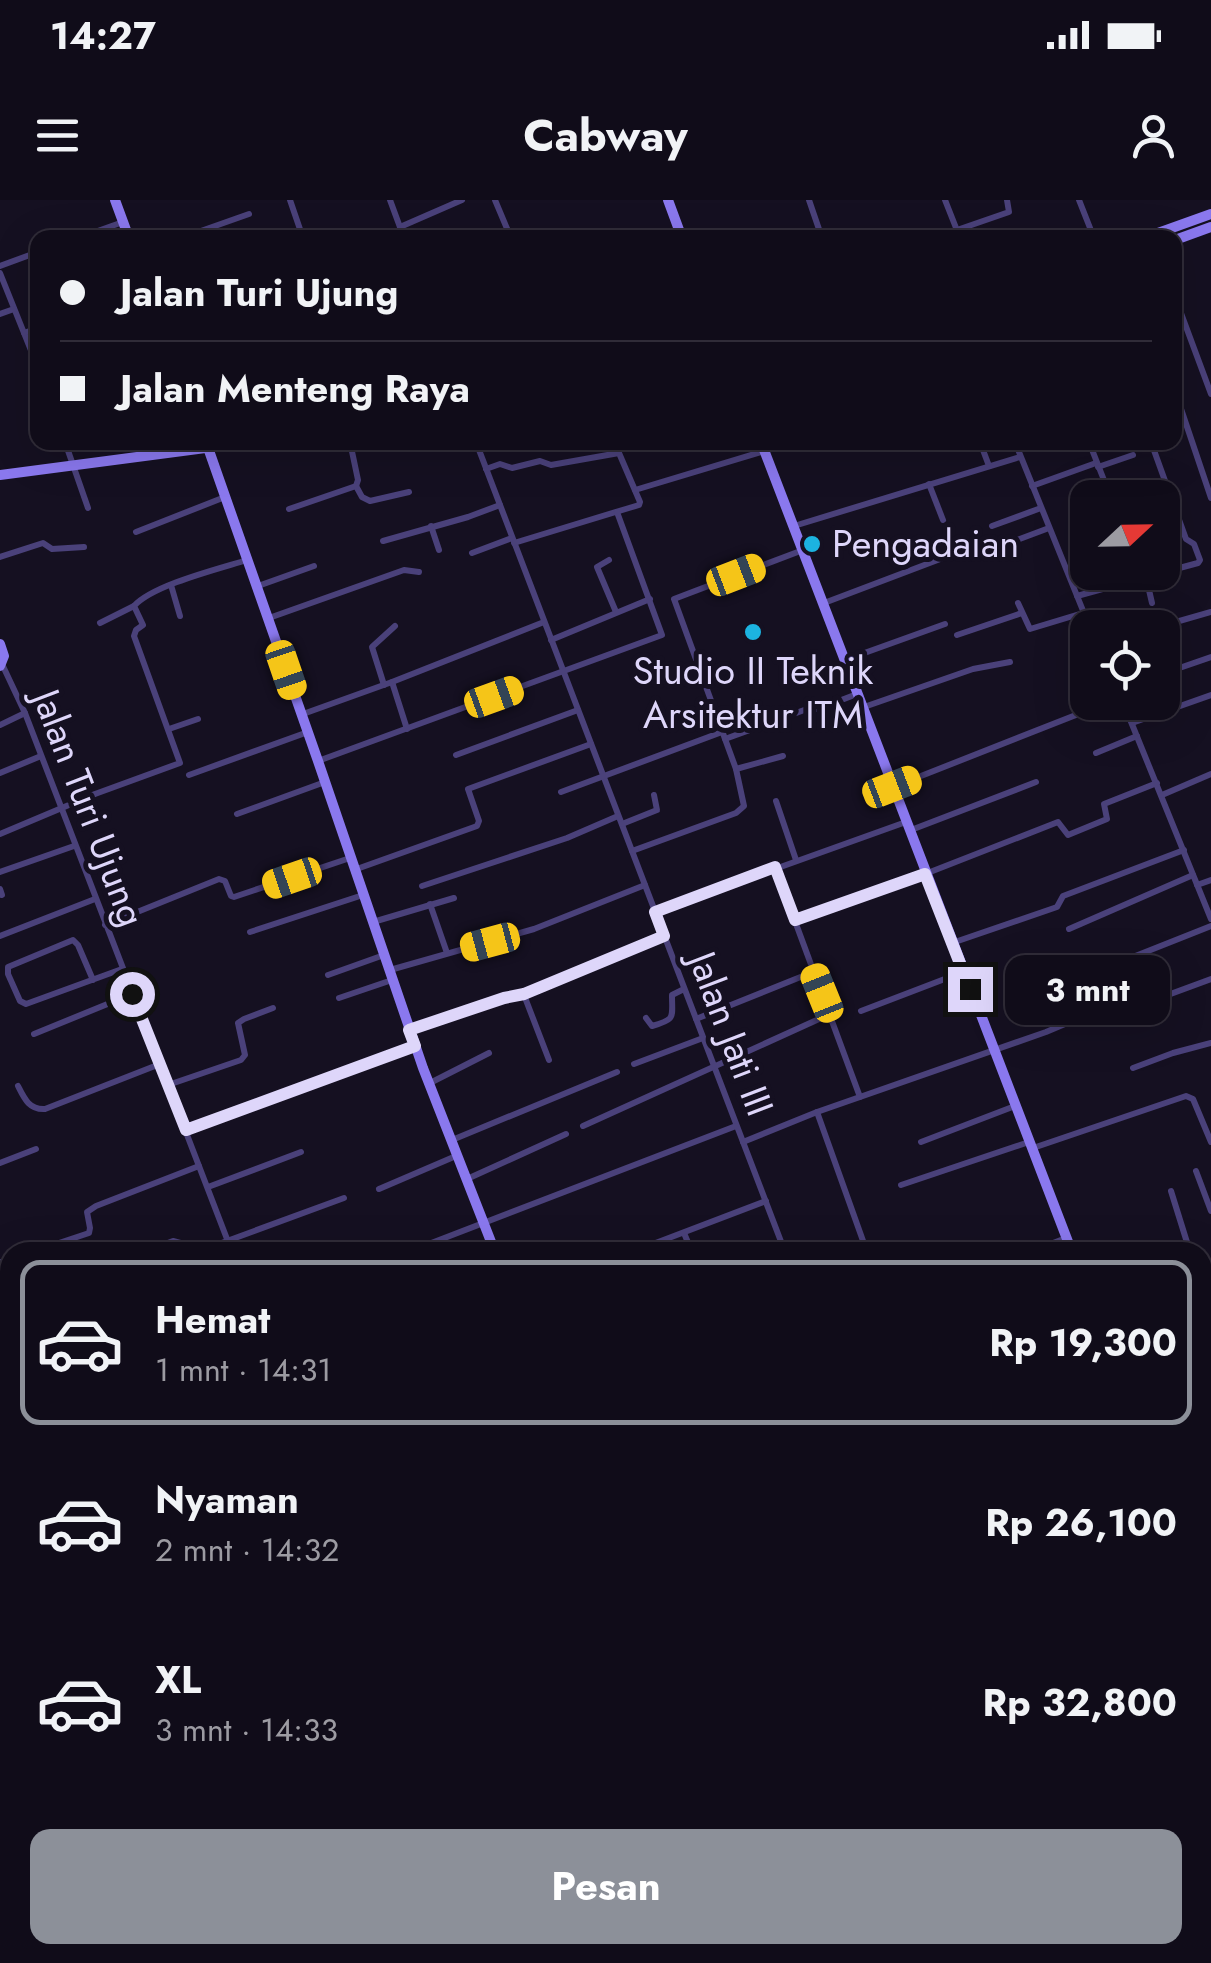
<!DOCTYPE html>
<html lang="id">
<meta charset="utf-8">
<style>
:root{--surface:#100c19;--page:#1e1a26;--text:#f1f3f6;--muted:#9c9ba2;--line:#302c38;--accent:#8c9099}
body{margin:0;font-family:Jost,sans-serif;background:var(--page);color:var(--text);height:100vh;display:flex;flex-direction:column;font-size:38px;white-space:nowrap}
*{box-sizing:border-box;margin:0}
p{font-size:32px;color:var(--muted)}
.icon{flex:none;width:55px;height:55px;fill:none;stroke:currentColor;stroke-width:2;stroke-linecap:round;stroke-linejoin:round}
.map{position:relative;flex:1;overflow:hidden}
.panel{position:absolute;left:0px;top:1042px;width:1212px;height:722px;display:flex;flex-direction:column;background:var(--surface);border-radius:30px 30px 0 0;box-shadow:0 10px 40px #0002,0 0 0 2px var(--line)}
.panel>*{flex:none}
.hud{position:absolute;left:30px;top:30px;width:1152px;height:220px;border-radius:20px;box-shadow:0 10px 40px #0002,0 0 0 2px var(--line);display:grid;align-content:center;height:220px;padding:0 30px;background:var(--surface)}
.needle{width:65px;rotate:68deg}
.buttons{position:absolute;left:1070px;top:280px;display:grid;gap:20px}
.buttons a{display:grid;place-items:center;width:110px;height:110px;border-radius:20px;background:var(--surface);box-shadow:0 10px 40px #0002,0 0 0 2px var(--line);font-size:50px}
.end{position:absolute;width:45px;height:45px;margin:-22px;border:12px solid #ded6fa;background:#111;box-shadow:0 0 0 5px #111}
.from{border-radius:50%}
.bubble{position:absolute;height:70px;border-radius:20px;background:var(--surface);box-shadow:0 10px 40px #0002,0 0 0 2px var(--line);font-size:32px;font-weight:700;line-height:70px;text-align:center}
.car{position:absolute;width:30px;height:60px;margin:-30px -15px;border-radius:12px;box-shadow:0 0 8px 2px #0007;background:linear-gradient(#f5c518 24%,#345 0 40%,#f5c518 0 76%,#345 0 86%,#f5c518 0)}
.hud b{display:flex;align-items:center;gap:35px;height:95px;font-size:38px}
.hud b+b{border-top:2px solid var(--line)}
.hud i{width:25px;height:25px;background:var(--text)}
ul{padding:18px 0 0;list-style:none}
li{display:flex;align-items:center;gap:30px;height:165px;margin:0 20px 15px;padding:0 10px;border:5px solid transparent;border-radius:20px}
li div{flex:1}
li b{display:block;font-size:38px}
li em{font-style:normal;font-weight:700}
li.on{border-color:var(--accent)}
li>.icon{width:90px;height:90px;stroke-width:1.5}
.cta{display:flex;gap:20px;margin-top:auto;padding:20px 30px}
.cta a{flex:1;height:115px;border-radius:20px;background:var(--accent);color:#fff;font-size:40px;font-weight:700;line-height:115px;text-align:center}
.status{display:flex;justify-content:space-between;align-items:center;height:70px;padding:0 50px;background:var(--surface);direction:ltr}
.status svg{height:28px;fill:currentColor}
header{display:flex;justify-content:space-between;align-items:center;height:130px;padding:0 30px;background:var(--surface);font-size:45px;font-weight:700}
.map>svg:first-child{display:block}
.lines{fill:none;stroke-linecap:round;stroke-linejoin:round}
.stream{stroke:#121d3f;stroke-width:2.5}
.street{stroke:#4a417a;stroke-width:6}
.secondary{stroke:#8a78ee;stroke-width:10}
.route{stroke:#ded6fa;stroke-width:12}
.poi-dot{fill:#1cb3e0;stroke:#151021;stroke-width:4}
.labels{text-anchor:middle;stroke-width:10;stroke-linejoin:round;paint-order:stroke}
.poi-label{font-size:38px;fill:#ded6fa;stroke:#151021;text-anchor:start}
.street-label{font-size:38px;fill:#ded6fa;stroke:#151021}
</style>
<div class="status"><b>14:27</b><svg viewBox="0 0 49 12"><path d="M0 12V9h3v3zM5 12V6h3v6zM10 12V3h3v9zM15 12V0h3v12zM26 1h20v11H26zM47 4h2v5h-2z"/></svg></div>
<header><svg class="icon" aria-label="menu" viewBox="0 0 24 24"><path d="M4 6h16M4 12h16M4 18h16"/></svg>Cabway<svg class="icon" aria-label="person" viewBox="0 0 24 24"><circle cx="12" cy="8" r="4"/><path d="M4 21q1-7 8-7t8 7"/></svg></header>
<div class="map">
<svg width="1211" height="1763" viewBox="0 0 1211 1763">
<rect width="100%" height="100%" fill="#151021"/>
<g class="lines">
<!-- stream -->
<g class="stream">
<polyline points="0,1602 10,1601"/>
<polyline points="1202,1613 1211,1614"/>
</g>
<!-- street -->
<g class="street">
<polyline points="290,0 303,38"/>
<polyline points="390,0 404,38"/>
<polyline points="495,0 511,38"/>
<polyline points="809,0 822,38"/>
<polyline points="945,0 960,38"/>
<polyline points="1079,0 1094,38"/>
<polyline points="400,27 462,0"/>
<polyline points="957,30 1009,12 1007,0"/>
<polyline points="78,38 123,22"/>
<polyline points="181,38 249,14"/>
<polyline points="0,66 38,52"/>
<polyline points="0,73 38,168"/>
<polyline points="1175,97 1211,194"/>
<polyline points="0,114 14,109"/>
<polyline points="24,133 38,128"/>
<polyline points="1175,191 1211,298"/>
<polyline points="65,242 88,308"/>
<polyline points="476,242 785,1052"/>
<polyline points="980,242 989,266"/>
<polyline points="1015,242 1090,428"/>
<polyline points="1089,242 1111,298"/>
<polyline points="1151,242 1186,339 1194,344 1200,360 1198,363 1146,377 1152,403"/>
<polyline points="1098,267 1133,255"/>
<polyline points="486,269 500,264 512,268 540,261 551,265 619,253 640,302 639,305 629,308 514,343"/>
<polyline points="929,284 943,320"/>
<polyline points="356,286 362,297 370,301 409,292"/>
<polyline points="1032,286 1096,263"/>
<polyline points="635,290 764,251"/>
<polyline points="289,309 356,286 358,280 350,242"/>
<polyline points="431,326 439,350"/>
<polyline points="794,326 1020,257"/>
<polyline points="992,326 1041,308"/>
<polyline points="136,332 225,297"/>
<polyline points="383,341 468,317 500,305"/>
<polyline points="1001,346 1049,328"/>
<polyline points="472,353 512,338"/>
<polyline points="0,357 43,343 52,349 84,347"/>
<polyline points="609,360 597,367 616,412"/>
<polyline points="171,385 180,416"/>
<polyline points="258,386 314,366"/>
<polyline points="1077,396 1146,377 1145,372"/>
<polyline points="824,403 964,350"/>
<polyline points="1018,403 1030,429 1083,413"/>
<polyline points="269,418 404,370 419,372"/>
<polyline points="100,423 134,406"/>
<polyline points="1155,428 1211,412"/>
<polyline points="957,435 1022,413"/>
<polyline points="551,440 650,399"/>
<polyline points="1162,450 1172,447"/>
<polyline points="845,460 945,424"/>
<polyline points="2,464 25,513 232,1052"/>
<polyline points="1162,474 1211,457"/>
<polyline points="392,482 407,529"/>
<polyline points="384,485 372,447 395,426"/>
<polyline points="1123,502 1211,719"/>
<polyline points="864,507 973,469 1010,462"/>
<polyline points="303,514 392,482 544,422"/>
<polyline points="1132,523 1211,495"/>
<polyline points="0,525 25,513"/>
<polyline points="169,529 198,519"/>
<polyline points="725,539 807,509 818,509 857,494"/>
<polyline points="1096,553 1137,536"/>
<polyline points="456,555 578,510"/>
<polyline points="318,561 662,435 617,312"/>
<polyline points="736,569 783,556"/>
<polyline points="0,573 41,556"/>
<polyline points="189,575 308,532"/>
<polyline points="893,587 1109,502"/>
<polyline points="561,592 722,532"/>
<polyline points="1162,595 1211,574"/>
<polyline points="776,601 796,660"/>
<polyline points="237,614 325,582"/>
<polyline points="622,624 657,610 654,595"/>
<polyline points="911,630 1036,582"/>
<path d="M0,634L95,594L180,563L134,436L136,430L143,425L134,406C153,385 218,369 247,360"/>
<polyline points="632,651 736,613 744,606 736,569 674,399 803,350"/>
<polyline points="775,667 860,897"/>
<polyline points="354,670 477,626 479,621 468,589 591,544"/>
<polyline points="0,672 74,646"/>
<polyline points="1197,685 1211,680"/>
<polyline points="422,686 567,638 618,616"/>
<polyline points="0,689 2,695"/>
<polyline points="430,704 447,753"/>
<polyline points="655,712 906,622"/>
<polyline points="795,720 925,674 1058,622 1068,635 1107,619 1104,604 1157,583"/>
<polyline points="373,722 454,698"/>
<polyline points="105,725 219,679 225,681 231,696 234,697 350,658"/>
<polyline points="1069,729 1193,675"/>
<polyline points="250,732 363,695"/>
<polyline points="0,736 95,699"/>
<polyline points="952,743 1057,707 1063,696 1184,650"/>
<polyline points="390,770 534,729 645,685"/>
<polyline points="1090,774 1211,726"/>
<polyline points="328,775 384,755"/>
<polyline points="93,780 78,745 73,740 8,767 8,774 20,801 26,804 122,769"/>
<polyline points="524,795 549,860"/>
<polyline points="339,798 392,780"/>
<polyline points="861,811 963,772"/>
<path d="M646,818L652,826C676,819 672,818 672,795L684,789"/>
<polyline points="696,819 813,772"/>
<polyline points="411,829 503,798 524,795 664,736"/>
<polyline points="34,834 132,794"/>
<polyline points="634,864 703,838"/>
<polyline points="1133,868 1173,853 1211,843"/>
<polyline points="430,883 489,853"/>
<polyline points="168,885 241,860 245,855 238,823 244,819 273,808"/>
<path d="M18,886C24,898 29,910 45,909L160,864"/>
<polyline points="817,912 867,1052"/>
<polyline points="583,926 830,814"/>
<polyline points="186,929 415,847"/>
<polyline points="452,940 617,872"/>
<polyline points="743,942 817,912 1046,832 1072,821 1073,811 1085,805 1103,817 1108,817 1211,779"/>
<polyline points="921,942 1015,906"/>
<polyline points="1033,948 1186,896 1193,899 1211,942"/>
<polyline points="0,963 36,949"/>
<polyline points="1196,971 1211,1011"/>
<polyline points="467,979 566,934"/>
<polyline points="901,985 1029,942"/>
<polyline points="208,987 301,952"/>
<polyline points="379,989 456,956"/>
<polyline points="1171,991 1190,1052"/>
<polyline points="684,1033 692,1052"/>
<polyline points="32,1052 89,1033 90,1028 87,1012 96,1006 199,966"/>
<polyline points="144,1052 173,1041 184,1044 189,1052"/>
<polyline points="197,1052 344,998"/>
<polyline points="408,1052 736,926"/>
<polyline points="611,1052 622,1048 632,1052 766,1001"/>
<polyline points="1030,1052 1066,1038"/>
<polyline points="0,1062 10,1091"/>
<polyline points="0,1063 10,1060"/>
<polyline points="1202,1206 1211,1203"/>
<polyline points="0,1211 10,1208"/>
<polyline points="0,1268 10,1264"/>
<polyline points="0,1289 10,1285"/>
<polyline points="0,1455 10,1455"/>
<polyline points="0,1522 10,1518"/>
<polyline points="0,1660 10,1658"/>
<polyline points="1202,1681 1211,1679"/>
<polyline points="0,1733 10,1730"/>
<polyline points="1202,1747 1211,1743"/>
<polyline points="247,1755 250,1763"/>
<polyline points="354,1755 357,1763"/>
<polyline points="378,1755 380,1763"/>
<polyline points="557,1755 560,1763"/>
<polyline points="789,1755 791,1763"/>
<polyline points="875,1755 878,1763"/>
<polyline points="946,1755 949,1763"/>
<polyline points="1017,1755 1019,1763"/>
<polyline points="1052,1755 1055,1763"/>
<polyline points="1191,1755 1193,1763"/>
<polyline points="146,1763 175,1755"/>
<polyline points="309,1763 327,1755"/>
<polyline points="633,1763 642,1760"/>
<polyline points="761,1763 782,1755"/>
<polyline points="1127,1763 1152,1755"/>
</g>
<!-- secondary -->
<g class="secondary">
<polyline points="115,0 129,38"/>
<polyline points="668,0 682,38"/>
<polyline points="1144,38 1211,14"/>
<polyline points="1175,40 1211,27"/>
<polyline points="206,242 318,561 423,868 495,1052"/>
<polyline points="761,242 1072,1052"/>
<polyline points="0,275 251,242"/>
<polyline points="0,444 4,456 0,466"/>
<polyline points="1202,1084 1211,1081"/>
<polyline points="1202,1401 1211,1423"/>
<polyline points="1202,1604 1211,1606"/>
</g>
</g>
<g class="lines">
<!-- route -->
<polyline class="route" points="132,794 186,930 415,846 409,830 504,798 524,794 664,736 655,712 775,667 795,720 925,674 970,789"/>
</g>
<!-- markers -->
<g class="poi-dot">
<circle cx="812" cy="344" r="10"/>
<circle cx="753" cy="432" r="10"/>
</g>
<g class="labels">
<!-- poi labels -->
<g class="poi-label">
<text x="832" y="357">Pengadaian</text>
<text x="753" y="484" text-anchor="middle">Studio II Teknik<tspan x="753" dy="44">Arsitektur ITM</tspan></text>
</g>
<!-- street labels -->
<g class="street-label">
<text transform="translate(89 608) rotate(69)" y="13">Jalan Turi Ujung</text>
<text transform="translate(731 834) rotate(69)" y="13">Jalan Jati III</text>
</g>
</g>
</svg>
<div class="buttons">
<a><svg class="needle" viewBox="-14 -14 28 28"><path d="M0-13l5 13h-10z" fill="#e53935"/><path d="M0 13l5-13h-10z" fill="#9c9ba2"/></svg></a>
<a><svg class="icon" aria-label="locate" viewBox="0 0 24 24"><circle cx="12" cy="12" r="6"/><path d="M12 2v4M12 18v4M2 12h4M18 12h4"/></svg></a>
</div>
<i class="end from" style="left:132px;top:794px"></i>
<i class="end" style="left:970px;top:789px"></i>
<div class="bubble" style="left:1005px;top:755px;width:165px">3 mnt</div>
<i class="car" style="left:736px;top:375px;rotate:69deg"></i>
<i class="car" style="left:286px;top:470px;rotate:161deg"></i>
<i class="car" style="left:494px;top:497px;rotate:70deg"></i>
<i class="car" style="left:892px;top:587px;rotate:69deg"></i>
<i class="car" style="left:292px;top:678px;rotate:251deg"></i>
<i class="car" style="left:490px;top:742px;rotate:255deg"></i>
<i class="car" style="left:822px;top:793px;rotate:338deg"></i>
<div class="hud">
<b><i class="from"></i>Jalan Turi Ujung</b>
<b><i></i>Jalan Menteng Raya</b>
</div>
<section class="panel">
<ul>
<li class="on"><svg class="icon" aria-label="car" viewBox="0 0 24 24"><path d="M5 17H2v-5l4-1 3-4h7l3 4 3 1v5h-3M9 17h6M6 11h13"/><circle cx="7" cy="17" r="2"/><circle cx="17" cy="17" r="2"/></svg><div><b>Hemat</b><p>1 mnt · 14:31</p></div><em>Rp 19,300</em></li>
<li><svg class="icon" aria-label="car" viewBox="0 0 24 24"><path d="M5 17H2v-5l4-1 3-4h7l3 4 3 1v5h-3M9 17h6M6 11h13"/><circle cx="7" cy="17" r="2"/><circle cx="17" cy="17" r="2"/></svg><div><b>Nyaman</b><p>2 mnt · 14:32</p></div><em>Rp 26,100</em></li>
<li><svg class="icon" aria-label="car" viewBox="0 0 24 24"><path d="M5 17H2v-5l4-1 3-4h7l3 4 3 1v5h-3M9 17h6M6 11h13"/><circle cx="7" cy="17" r="2"/><circle cx="17" cy="17" r="2"/></svg><div><b>XL</b><p>3 mnt · 14:33</p></div><em>Rp 32,800</em></li>
</ul>
<div class="cta"><a>Pesan</a></div>
</section>
</div>
